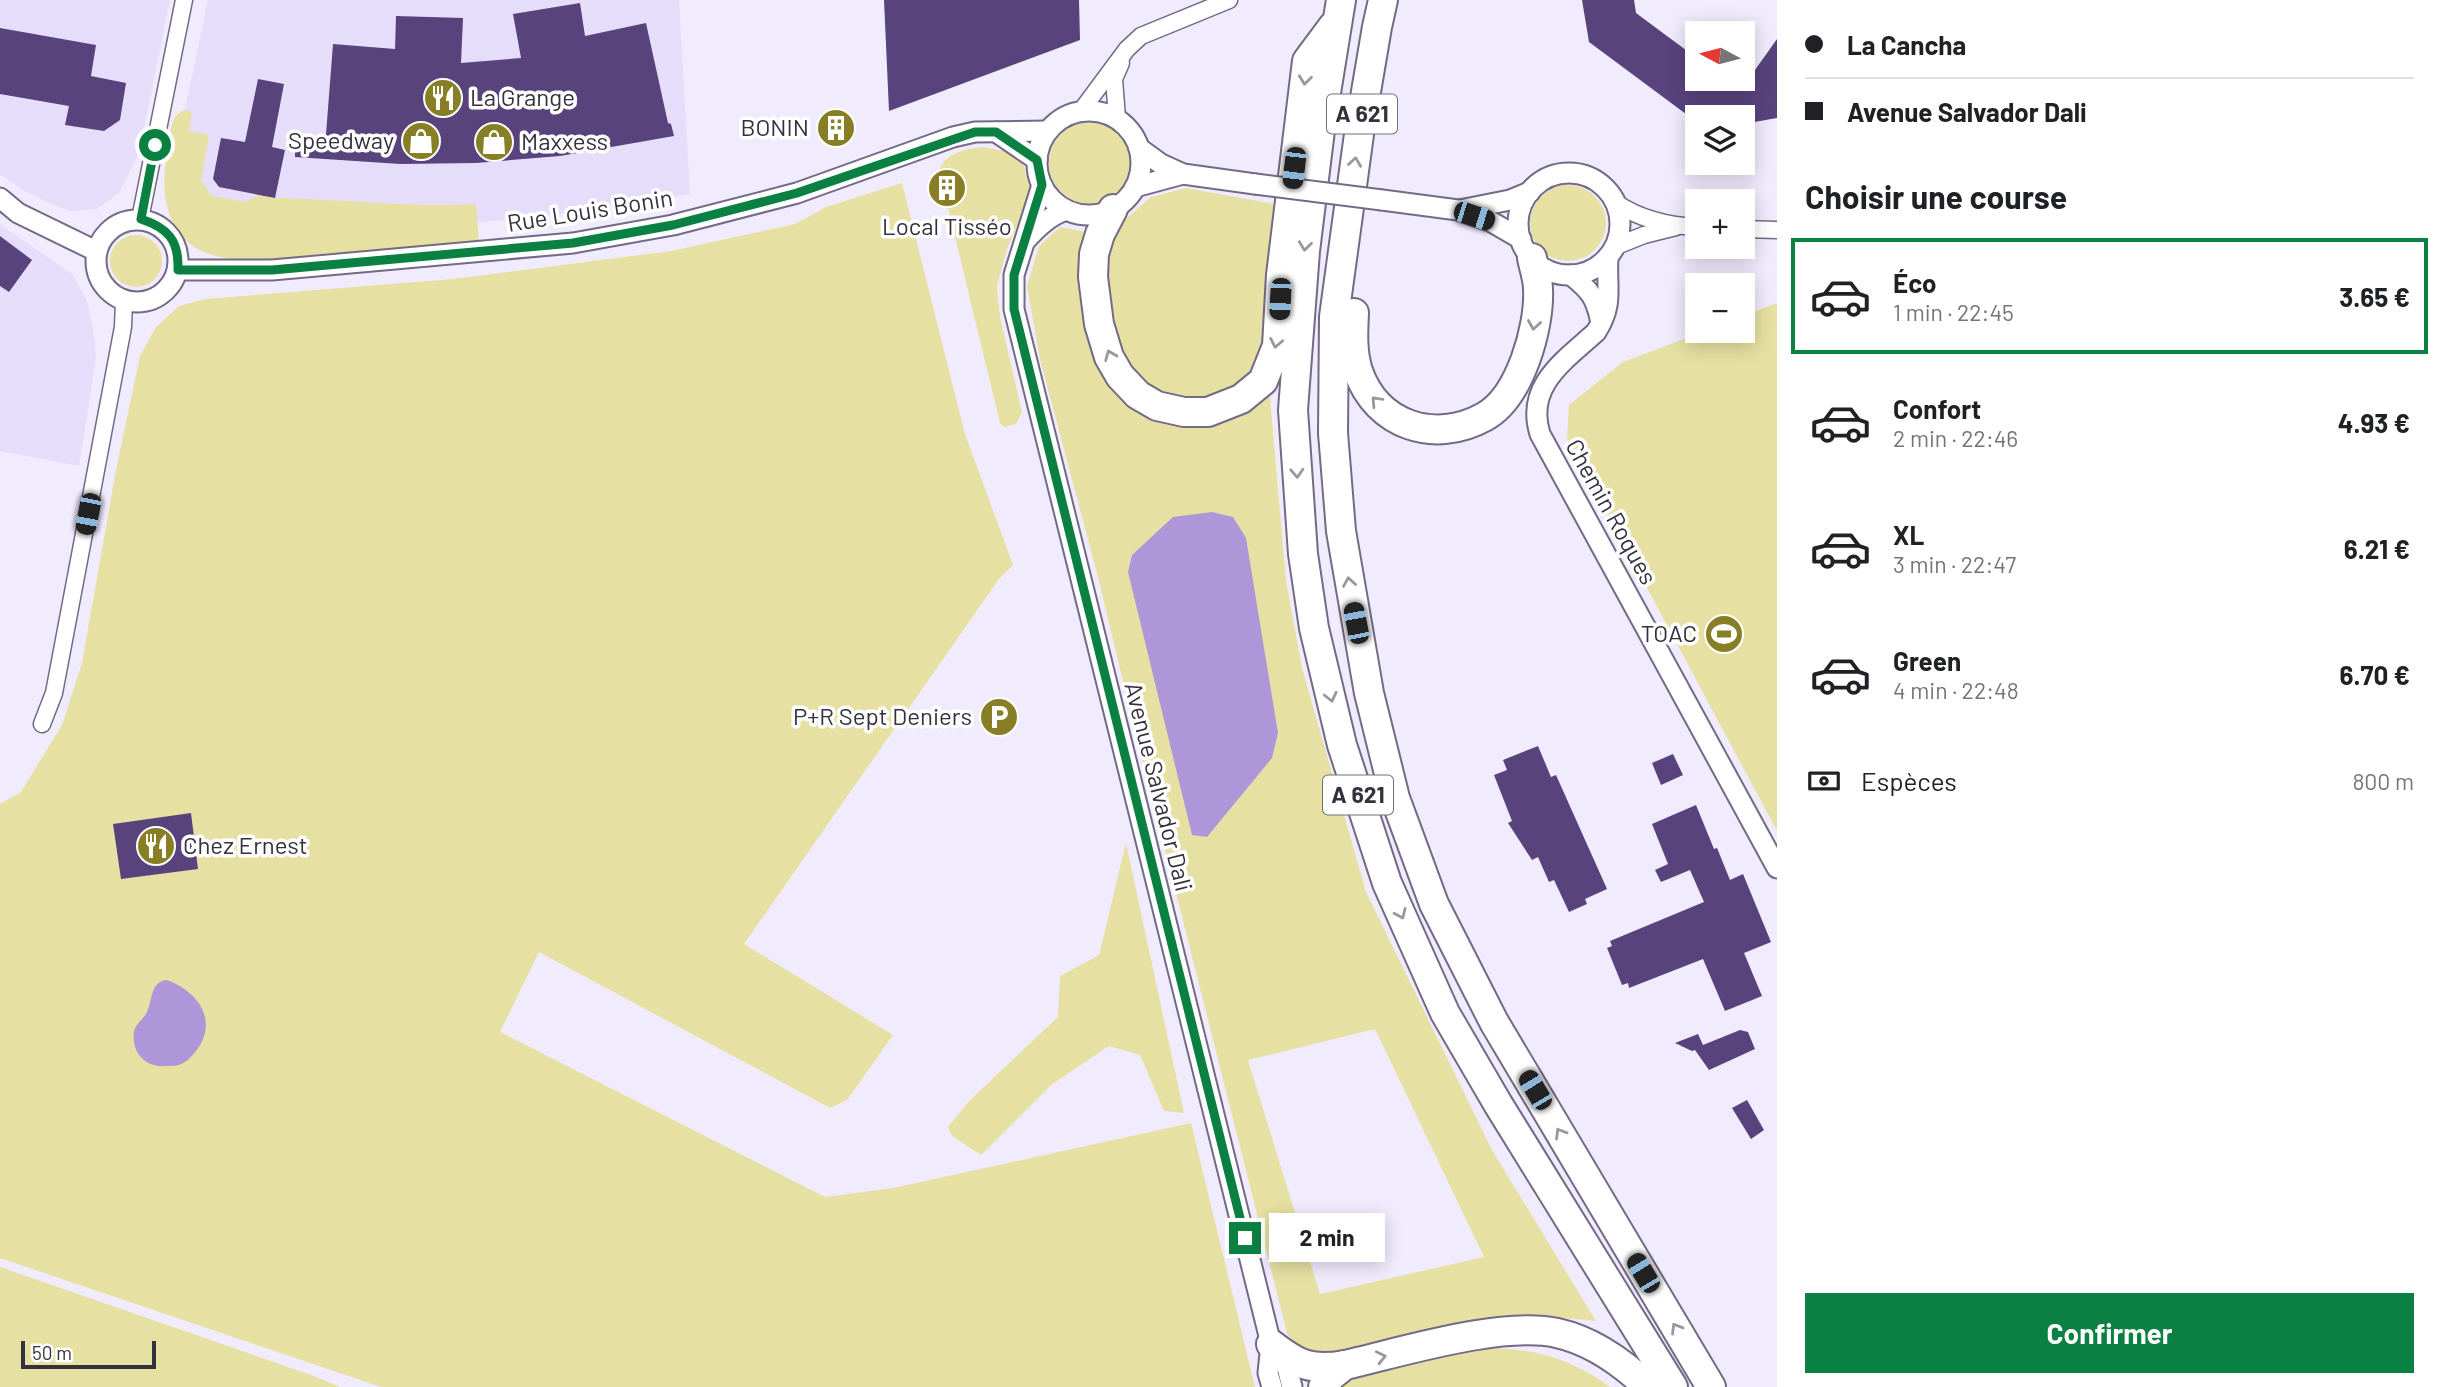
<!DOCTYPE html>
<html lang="fr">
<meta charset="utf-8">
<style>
:root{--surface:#fff;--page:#f6f6f6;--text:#202124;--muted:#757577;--line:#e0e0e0;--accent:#0b8043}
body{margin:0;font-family:Barlow,sans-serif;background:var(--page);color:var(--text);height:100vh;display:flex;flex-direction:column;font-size:26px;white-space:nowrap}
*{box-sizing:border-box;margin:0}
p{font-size:23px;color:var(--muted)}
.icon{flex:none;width:38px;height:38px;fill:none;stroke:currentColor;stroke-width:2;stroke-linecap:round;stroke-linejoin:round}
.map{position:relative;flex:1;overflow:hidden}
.sheet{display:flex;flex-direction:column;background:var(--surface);width:665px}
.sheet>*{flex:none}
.guide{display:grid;align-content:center;height:154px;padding:0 28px;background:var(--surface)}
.needle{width:46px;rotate:277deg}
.controls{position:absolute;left:1685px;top:21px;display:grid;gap:14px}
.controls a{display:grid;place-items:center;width:70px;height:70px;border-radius:0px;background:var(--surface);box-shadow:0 4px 18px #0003;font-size:35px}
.scale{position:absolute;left:21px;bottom:18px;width:135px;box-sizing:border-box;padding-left:7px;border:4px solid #34303c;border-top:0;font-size:19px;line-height:24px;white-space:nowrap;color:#34303c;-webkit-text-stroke:5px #fff;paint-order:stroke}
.end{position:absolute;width:32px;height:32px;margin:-16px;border:9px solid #0b8043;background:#fff;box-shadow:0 0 0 4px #fff}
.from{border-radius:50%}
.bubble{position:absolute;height:49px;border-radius:0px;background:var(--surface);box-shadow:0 4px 18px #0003;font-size:23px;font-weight:700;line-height:49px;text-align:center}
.car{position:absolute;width:21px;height:42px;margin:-21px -10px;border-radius:9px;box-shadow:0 0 5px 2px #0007;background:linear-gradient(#222 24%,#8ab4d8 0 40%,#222 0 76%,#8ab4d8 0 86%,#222 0)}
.guide b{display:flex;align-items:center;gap:24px;height:66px;font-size:26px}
.guide b+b{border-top:2px solid var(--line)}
.guide i{width:18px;height:18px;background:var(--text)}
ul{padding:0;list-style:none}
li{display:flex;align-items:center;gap:21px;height:116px;margin:0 14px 10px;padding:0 14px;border:4px solid transparent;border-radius:0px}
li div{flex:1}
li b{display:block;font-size:26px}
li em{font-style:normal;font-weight:700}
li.active{border-color:var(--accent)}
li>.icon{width:63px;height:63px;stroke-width:1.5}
h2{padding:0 28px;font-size:32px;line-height:84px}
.pay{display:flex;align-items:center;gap:18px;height:77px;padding:0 28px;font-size:26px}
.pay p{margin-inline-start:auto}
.cta{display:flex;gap:14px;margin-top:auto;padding:14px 28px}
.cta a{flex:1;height:80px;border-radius:0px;background:var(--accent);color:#fff;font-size:28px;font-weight:700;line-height:80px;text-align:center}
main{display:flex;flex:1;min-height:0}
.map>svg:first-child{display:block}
.built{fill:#e6ddfb}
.green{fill:#e6e0a2;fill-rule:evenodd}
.water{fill:#ad97d8}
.building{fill:#59437d}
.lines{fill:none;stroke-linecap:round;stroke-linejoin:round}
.minor-casing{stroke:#736a85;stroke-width:19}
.tertiary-casing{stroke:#736a85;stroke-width:23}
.motorway-casing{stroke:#736a85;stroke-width:32}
.minor{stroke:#fff;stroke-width:16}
.tertiary{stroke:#fff;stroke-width:19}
.motorway{stroke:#fff;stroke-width:28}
.tertiary-bridge-casing{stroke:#736a85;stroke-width:23;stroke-linecap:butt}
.tertiary-bridge{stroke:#fff;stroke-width:19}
.oneway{stroke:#9a989e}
.route{stroke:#0b8043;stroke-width:9}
.labels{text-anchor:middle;stroke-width:7;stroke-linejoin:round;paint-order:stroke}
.shield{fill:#fff;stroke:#716e76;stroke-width:2}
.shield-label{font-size:23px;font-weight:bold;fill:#34303c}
.poi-label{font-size:24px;fill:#34303c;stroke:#fff;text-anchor:end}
.street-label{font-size:24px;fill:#34303c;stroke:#fff}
</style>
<main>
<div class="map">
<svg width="1777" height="1387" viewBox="0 0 1777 1387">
<rect width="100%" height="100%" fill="#f1ebfe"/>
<!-- built -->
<g class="built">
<polygon points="0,0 170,0 139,153 119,193 97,209 71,211 50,204 23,190 0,174"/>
<polygon points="208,0 679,0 690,194 541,217 410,228 208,236 172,169"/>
<polygon points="0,224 73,275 87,301 93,327 96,359 79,466 0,451"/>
</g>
<!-- green -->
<g class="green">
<path d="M184,110L192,112L189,131L209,135L201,180L211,196L247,202L258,195L259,191L268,193L267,197L275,198C342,199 408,208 476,204L479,245C440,248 401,251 362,254C320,257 226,271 193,246C168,228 162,197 165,169C167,157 169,128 175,117C177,114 181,112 184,110Z"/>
<circle cx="1090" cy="163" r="41"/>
<path d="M982,147L1010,152L1017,157L1024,166L1030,191L1028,201L1007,249L997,286L1000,317L1022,412L1016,424L1004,427L1000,423L939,171C945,153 965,149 982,147Z"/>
<polygon points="902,183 965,434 1013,565 999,579 744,944 893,1035 847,1100 830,1108 539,952 500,1032 825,1197 893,1188 1191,1123 1255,1387 381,1387 0,1258 0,804 21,792 62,725 82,663 116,470 140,356 156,327 179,306 205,299 453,279 671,251 795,224 826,207"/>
<circle cx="1568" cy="223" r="38"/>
<polygon points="1186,188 1280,205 1267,325 1261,351 1250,373 1236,386 1212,400 1189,403 1143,386 1126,365 1116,341 1103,245 1121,223 1151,197"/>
<path d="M1060,227L1091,233L1119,392L1171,424L1225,420L1269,386L1286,580L1302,668L1366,892L1492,1150L1596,1321L1520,1314L1319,1357L1298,1351L1287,1333L1129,707L1099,581L1040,359L1027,286L1039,246ZM1375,1029L1484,1257L1320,1294L1248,1060Z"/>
<circle cx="136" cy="261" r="26"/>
<polygon points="1777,303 1777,831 1567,438 1569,405 1623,362 1705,331 1743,331 1743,316"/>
<polygon points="1126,843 1184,1113 1164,1111 1140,1055 1109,1046 1051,1085 981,1155 952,1136 948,1127 970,1100 1058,1017 1060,976 1099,955"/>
<polygon points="0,1267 314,1376 340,1387 0,1387"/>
<path d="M1494,1348C1539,1350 1573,1360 1610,1387H1337L1358,1376L1434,1359Z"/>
</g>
<!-- water -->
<g class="water">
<polygon points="1212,512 1233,517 1246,538 1278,733 1272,758 1207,837 1192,835 1128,572 1132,555 1173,517"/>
<path d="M167,980C204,994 221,1028 189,1059C181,1066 175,1066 165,1066C145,1068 131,1052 134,1032C135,1025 142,1020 146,1014C153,1002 149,982 167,980Z"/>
</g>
<!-- building -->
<g class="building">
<polygon points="884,0 1079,0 1080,40 889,111"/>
<polygon points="1582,0 1634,0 1636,13 1698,59 1698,79 1743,79 1743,72 1755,70 1777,39 1777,118 1743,124 1743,117 1690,117 1589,42"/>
<polygon points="580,3 585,36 646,23 668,123 671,124 674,136 560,156 476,163 400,164 295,157 295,150 325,147 333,44 395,49 396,16 463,18 461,63 521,58 513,14"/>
<polygon points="0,28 96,45 91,76 126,83 120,120 104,131 65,125 69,106 0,94"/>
<polygon points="258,79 284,84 272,147 285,150 275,198 219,187 213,179 221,138 245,142"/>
<polygon points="0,236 32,260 9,292 0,286"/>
<polygon points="1538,746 1551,777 1556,775 1607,889 1585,899 1587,904 1569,912 1554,880 1549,882 1538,857 1532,860 1508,823 1512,821 1494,775 1507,770 1503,760"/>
<polygon points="1673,754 1683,775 1661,785 1652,763"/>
<polygon points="1696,805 1714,849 1717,848 1730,880 1743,874 1771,942 1744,953 1762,996 1725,1011 1703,959 1629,988 1628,983 1622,985 1607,948 1612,946 1610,941 1704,902 1690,870 1661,882 1655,870 1668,864 1652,824"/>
<polygon points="191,813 198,869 121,879 113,824"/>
<polygon points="1740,1030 1748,1032 1755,1049 1709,1070 1695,1050 1692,1051 1675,1043 1698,1034 1703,1045"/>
<polygon points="1747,1100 1764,1130 1751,1139 1732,1108"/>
</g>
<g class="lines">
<defs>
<g id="minor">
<polyline points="1081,111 1127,49 1141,36 1229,0"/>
<polyline points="1117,118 1114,79 1121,63"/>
<path d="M1616,203C1640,219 1668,226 1698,227"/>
<polyline points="140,219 184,0"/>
<polyline points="1743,229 1777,230"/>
<polyline points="1614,247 1644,235 1676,227"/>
<polyline points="42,724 54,693 123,327 124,301"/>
</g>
<g id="tertiary">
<circle cx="1089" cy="163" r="52"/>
<polyline points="996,132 1037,160"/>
<polyline points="1139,148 1161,164 1183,174 1255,184"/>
<circle cx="1569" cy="224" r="51"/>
<polyline points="1042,185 1014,275 1014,309 1271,1344 1287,1367 1292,1387"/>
<polyline points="1135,187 1183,174"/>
<polyline points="0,198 18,213 96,251"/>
<polyline points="1382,200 1458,210 1490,221 1521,239"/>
<polyline points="1460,210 1510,200 1530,192"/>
<circle cx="137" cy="261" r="41"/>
<path d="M1025,241C1037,228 1049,216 1066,210"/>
<path d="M1608,257C1606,289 1614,304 1596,332C1564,361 1525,386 1540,434L1777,868"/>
<polyline points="178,270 272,270 573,243 673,225 797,193 953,137 975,132 1047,131"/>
<path d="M1571,275C1591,291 1596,298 1601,323"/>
<polyline points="1271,1344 1268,1373 1272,1387"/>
</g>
<g id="motorway">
<polyline points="1341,0 1320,130 1305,251 1293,410 1303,554 1314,628 1342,745 1387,883 1445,1013 1498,1104 1673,1387"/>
<polyline points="1383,0 1377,27 1360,127 1334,317 1333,433 1341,531 1369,693 1395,798 1434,904 1494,1022 1711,1387"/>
<polyline points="1113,209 1100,234 1094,254 1093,277 1099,324 1109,357 1120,376 1138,395 1157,406 1184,412 1208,412 1241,399 1263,381 1277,346 1281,275 1307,61 1333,26"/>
<path d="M1354,313C1353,333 1352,352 1358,371C1377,426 1435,444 1484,417C1520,398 1540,327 1538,289C1538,279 1534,268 1532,258"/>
<path d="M1271,1344C1298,1365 1311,1371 1345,1365"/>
<path d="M1323,1387L1331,1376L1345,1365C1402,1352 1501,1321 1557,1333C1593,1341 1622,1362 1648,1387"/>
</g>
</defs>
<!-- minor casing -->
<use href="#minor" class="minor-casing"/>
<!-- tertiary casing -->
<use href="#tertiary" class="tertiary-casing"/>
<!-- motorway casing -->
<use href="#motorway" class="motorway-casing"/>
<!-- minor -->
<use href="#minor" class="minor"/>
<!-- tertiary -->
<use href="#tertiary" class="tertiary"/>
<!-- motorway -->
<use href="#motorway" class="motorway"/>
<defs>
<polyline id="tertiary-bridge" points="1255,184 1382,200"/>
</defs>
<!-- tertiary-bridge casing -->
<use href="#tertiary-bridge" class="tertiary-bridge-casing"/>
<!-- tertiary-bridge -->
<use href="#tertiary-bridge" class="tertiary-bridge"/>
</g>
<!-- one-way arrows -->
<defs><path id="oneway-chevron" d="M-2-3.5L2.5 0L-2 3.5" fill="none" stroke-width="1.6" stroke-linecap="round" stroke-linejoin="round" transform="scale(1.75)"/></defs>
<g class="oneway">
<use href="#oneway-chevron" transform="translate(1305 80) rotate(97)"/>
<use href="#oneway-chevron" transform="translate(1355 162) rotate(-82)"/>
<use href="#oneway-chevron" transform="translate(1305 246) rotate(97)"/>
<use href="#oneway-chevron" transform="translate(1534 325) rotate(99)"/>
<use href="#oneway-chevron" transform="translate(1276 343) rotate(101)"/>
<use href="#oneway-chevron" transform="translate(1110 355) rotate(-112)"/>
<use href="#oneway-chevron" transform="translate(1376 401) rotate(-133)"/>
<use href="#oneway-chevron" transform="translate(1297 473) rotate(87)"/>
<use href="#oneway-chevron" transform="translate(1349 582) rotate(-99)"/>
<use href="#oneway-chevron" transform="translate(1331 697) rotate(77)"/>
<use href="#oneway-chevron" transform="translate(1401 914) rotate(66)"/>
<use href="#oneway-chevron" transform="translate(1560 1133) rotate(-121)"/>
<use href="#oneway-chevron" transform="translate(1676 1328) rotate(-121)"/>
<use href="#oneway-chevron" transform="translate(1381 1357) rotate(-13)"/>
</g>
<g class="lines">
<!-- route -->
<path class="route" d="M155,145L141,219C168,228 179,240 178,270H272L573,243L673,225L797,193L975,132H996L1037,160L1042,185L1014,275V309L1245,1238"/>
</g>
<!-- icons -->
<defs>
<symbol id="restaurant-disc" viewBox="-11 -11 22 22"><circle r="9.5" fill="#887e25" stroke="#fff"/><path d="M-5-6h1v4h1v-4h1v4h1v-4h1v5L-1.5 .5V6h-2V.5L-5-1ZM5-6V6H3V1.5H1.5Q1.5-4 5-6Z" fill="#fff"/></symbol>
<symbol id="building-disc" viewBox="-11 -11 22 22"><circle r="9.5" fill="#887e25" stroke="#fff"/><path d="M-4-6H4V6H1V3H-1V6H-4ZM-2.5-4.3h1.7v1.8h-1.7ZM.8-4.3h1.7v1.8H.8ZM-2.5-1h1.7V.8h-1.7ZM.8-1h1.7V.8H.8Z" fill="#fff"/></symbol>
<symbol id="shop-disc" viewBox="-11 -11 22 22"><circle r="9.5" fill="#887e25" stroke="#fff"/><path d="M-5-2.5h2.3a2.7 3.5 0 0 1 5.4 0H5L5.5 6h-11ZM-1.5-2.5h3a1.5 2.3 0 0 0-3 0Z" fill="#fff"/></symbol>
<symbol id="stadium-disc" viewBox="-11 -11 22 22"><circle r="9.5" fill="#887e25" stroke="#fff"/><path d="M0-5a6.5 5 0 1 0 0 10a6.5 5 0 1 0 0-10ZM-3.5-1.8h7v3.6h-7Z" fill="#fff"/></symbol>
<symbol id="parking-disc" viewBox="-11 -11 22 22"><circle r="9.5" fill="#887e25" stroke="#fff"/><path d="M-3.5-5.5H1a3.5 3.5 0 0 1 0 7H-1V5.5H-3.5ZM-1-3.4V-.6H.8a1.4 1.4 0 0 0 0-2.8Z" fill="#fff"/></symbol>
</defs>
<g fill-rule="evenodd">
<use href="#restaurant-disc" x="421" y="76" width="44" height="44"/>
<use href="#building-disc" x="814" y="106" width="44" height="44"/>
<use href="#shop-disc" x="399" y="119" width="44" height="44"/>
<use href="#shop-disc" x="472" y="120" width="44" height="44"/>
<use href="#building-disc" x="925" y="166" width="44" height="44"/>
<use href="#stadium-disc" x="1702" y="612" width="44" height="44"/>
<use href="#parking-disc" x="977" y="695" width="44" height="44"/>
<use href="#restaurant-disc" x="134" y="824" width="44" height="44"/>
</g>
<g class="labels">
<!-- shield labels -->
<g class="shield">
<rect x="1327" y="94.5" width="70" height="39" rx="5"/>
<rect x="1323" y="775.5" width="70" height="39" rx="5"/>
</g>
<g class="shield-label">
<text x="1362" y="122">A 621</text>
<text x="1358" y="803">A 621</text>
</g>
<!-- poi labels -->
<g class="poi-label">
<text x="470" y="106" text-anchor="start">La Grange</text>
<text x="809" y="136">BONIN</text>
<text x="394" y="149">Speedway</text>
<text x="521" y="150" text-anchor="start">Maxxess</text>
<text x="947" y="235" text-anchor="middle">Local Tisséo</text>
<text x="1697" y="642">TOAC</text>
<text x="972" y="725">P+R Sept Deniers</text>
<text x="183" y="854" text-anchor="start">Chez Ernest</text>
</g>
<!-- street labels -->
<g class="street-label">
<text transform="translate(590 211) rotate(-9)" y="8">Rue Louis Bonin</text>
<text transform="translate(1611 512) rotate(61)" y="8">Chemin Roques</text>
<text transform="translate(1158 787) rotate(76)" y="8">Avenue Salvador Dali</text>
</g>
</g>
</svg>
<div class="controls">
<a><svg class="needle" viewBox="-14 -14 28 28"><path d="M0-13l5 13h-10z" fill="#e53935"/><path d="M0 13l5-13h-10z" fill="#757577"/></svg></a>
<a><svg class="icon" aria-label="layers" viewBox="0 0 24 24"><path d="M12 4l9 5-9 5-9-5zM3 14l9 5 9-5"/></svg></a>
<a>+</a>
<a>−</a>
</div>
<div class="scale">50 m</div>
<i class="end from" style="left:155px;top:145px"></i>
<i class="end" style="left:1245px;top:1238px"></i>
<div class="bubble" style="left:1269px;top:1213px;width:116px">2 min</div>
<i class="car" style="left:1294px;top:168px;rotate:187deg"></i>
<i class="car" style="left:1474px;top:216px;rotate:108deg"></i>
<i class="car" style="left:1280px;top:299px;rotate:183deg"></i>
<i class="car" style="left:88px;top:514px;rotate:191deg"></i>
<i class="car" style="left:1356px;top:623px;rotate:349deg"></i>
<i class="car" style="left:1535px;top:1090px;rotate:329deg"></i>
<i class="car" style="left:1643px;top:1273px;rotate:329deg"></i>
</div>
<section class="sheet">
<div class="guide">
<b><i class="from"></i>La Cancha</b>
<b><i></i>Avenue Salvador Dali</b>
</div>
<h2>Choisir une course</h2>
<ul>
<li class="active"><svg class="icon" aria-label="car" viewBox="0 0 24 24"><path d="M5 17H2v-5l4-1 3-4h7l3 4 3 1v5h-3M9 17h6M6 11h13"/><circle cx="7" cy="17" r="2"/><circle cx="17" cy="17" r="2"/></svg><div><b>Éco</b><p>1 min · 22:45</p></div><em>3.65 €</em></li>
<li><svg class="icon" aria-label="car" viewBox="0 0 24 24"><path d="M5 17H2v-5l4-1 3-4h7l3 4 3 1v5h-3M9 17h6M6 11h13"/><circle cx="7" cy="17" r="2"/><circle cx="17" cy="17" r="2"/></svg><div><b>Confort</b><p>2 min · 22:46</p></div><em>4.93 €</em></li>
<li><svg class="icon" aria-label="car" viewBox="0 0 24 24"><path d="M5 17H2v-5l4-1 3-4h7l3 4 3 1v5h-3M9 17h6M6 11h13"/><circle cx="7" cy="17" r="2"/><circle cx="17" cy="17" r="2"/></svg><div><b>XL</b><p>3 min · 22:47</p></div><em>6.21 €</em></li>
<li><svg class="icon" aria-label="car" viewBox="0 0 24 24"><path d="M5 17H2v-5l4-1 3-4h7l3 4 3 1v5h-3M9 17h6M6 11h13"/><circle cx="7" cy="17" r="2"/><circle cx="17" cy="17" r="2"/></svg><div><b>Green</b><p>4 min · 22:48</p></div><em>6.70 €</em></li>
</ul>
<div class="pay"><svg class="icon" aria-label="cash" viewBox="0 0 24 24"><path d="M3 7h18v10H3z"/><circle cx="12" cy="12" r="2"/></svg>Espèces<p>800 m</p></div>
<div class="cta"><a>Confirmer</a></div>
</section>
</main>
